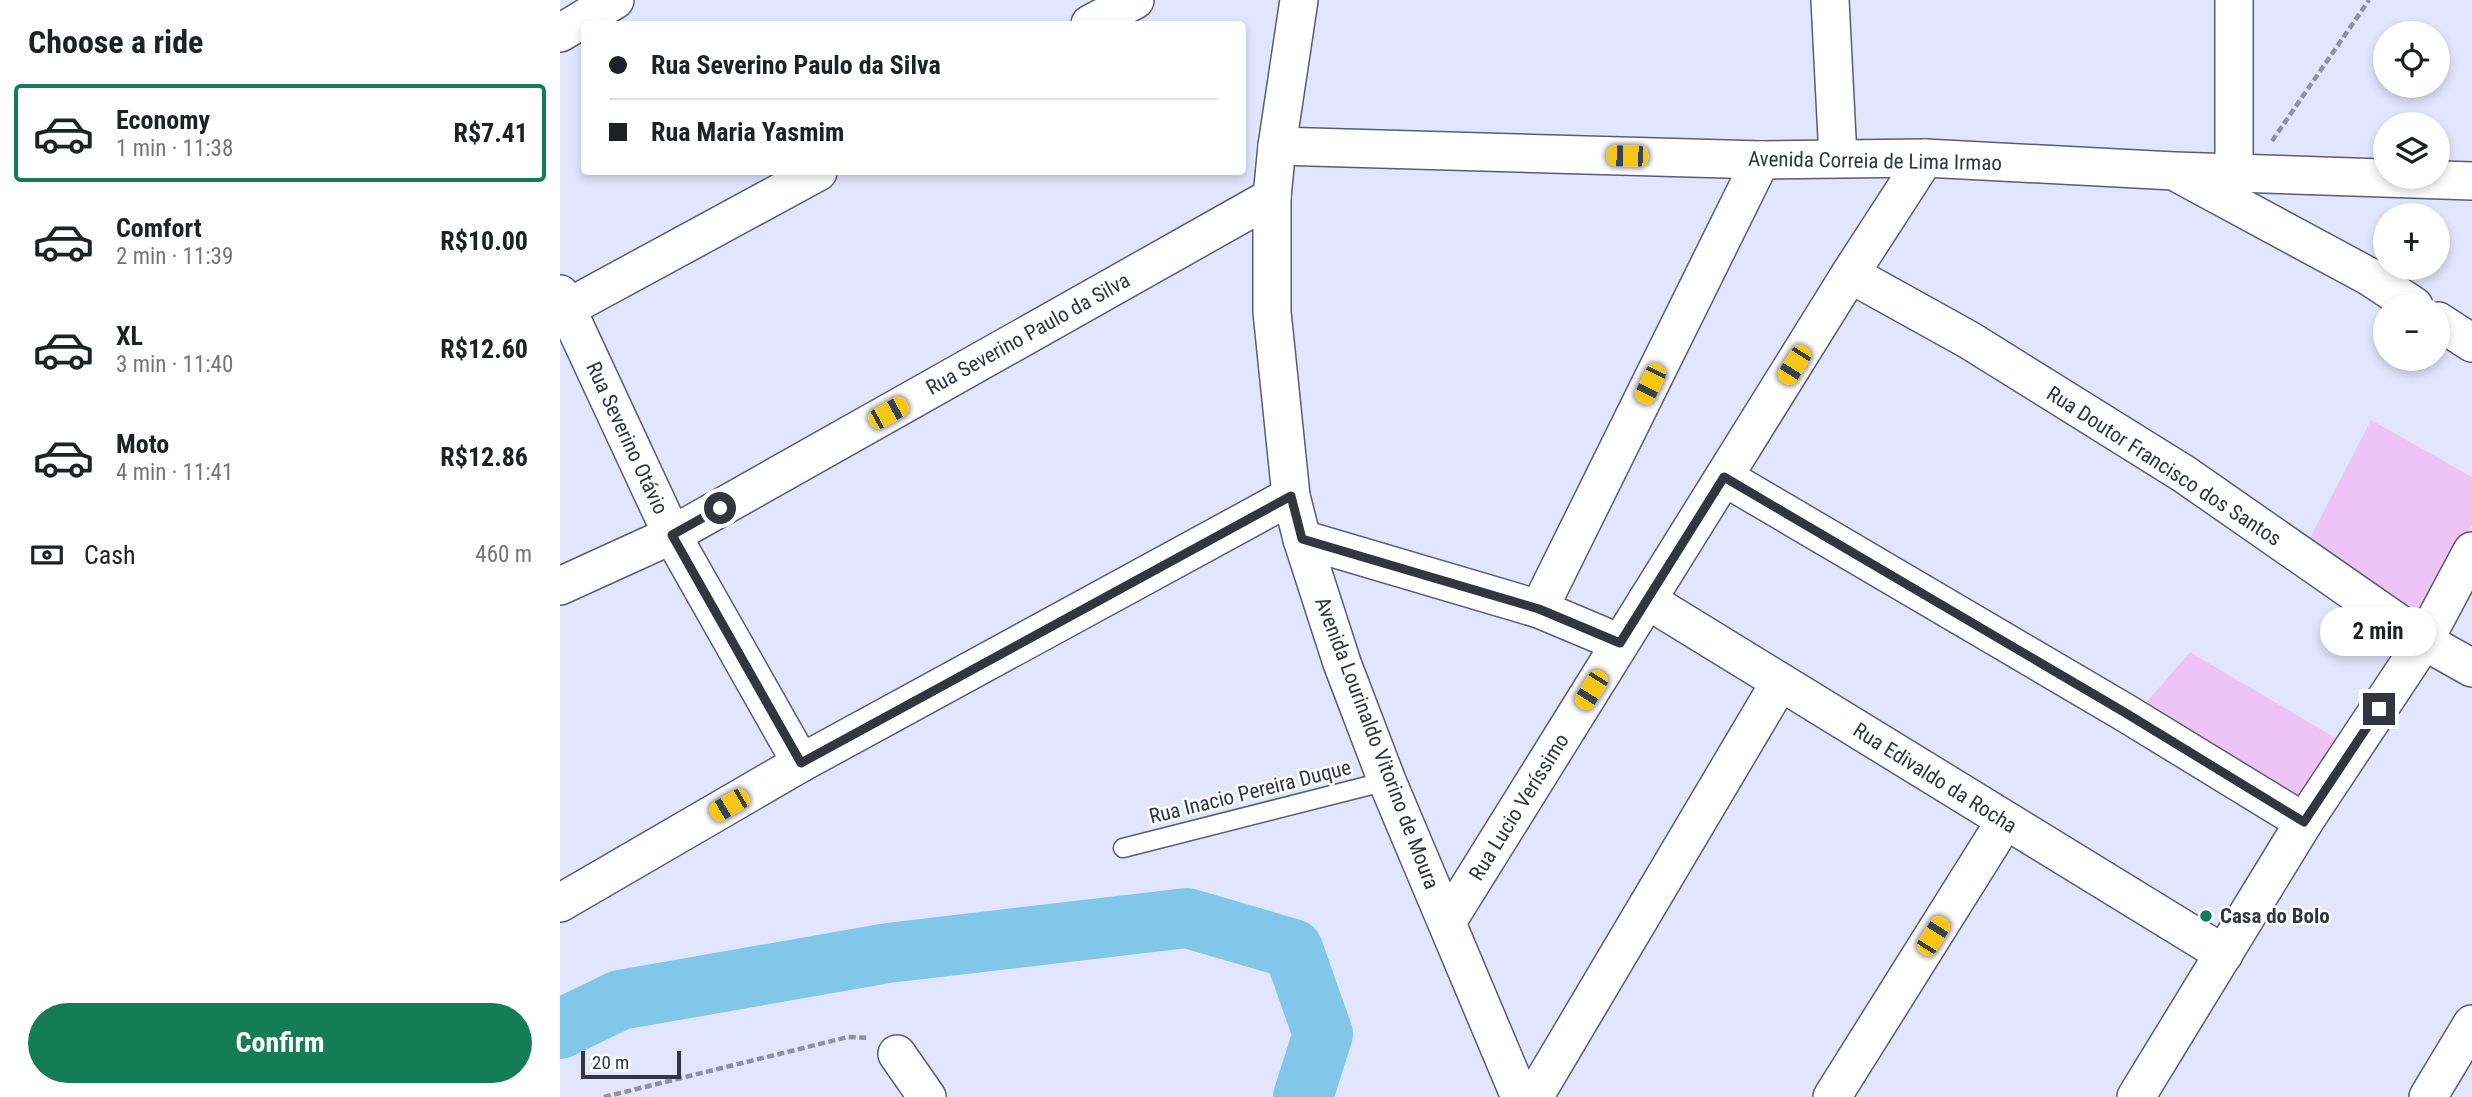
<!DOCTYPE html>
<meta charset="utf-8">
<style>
:root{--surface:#fff;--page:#f2f2f2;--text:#202124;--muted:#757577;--line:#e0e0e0;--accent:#147c56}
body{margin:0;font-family:"Roboto Condensed",sans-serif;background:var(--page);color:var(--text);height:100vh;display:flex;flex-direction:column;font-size:26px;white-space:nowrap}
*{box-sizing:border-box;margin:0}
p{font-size:23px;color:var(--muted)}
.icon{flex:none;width:38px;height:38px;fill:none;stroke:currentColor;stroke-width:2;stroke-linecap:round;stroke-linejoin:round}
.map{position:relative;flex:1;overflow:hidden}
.drawer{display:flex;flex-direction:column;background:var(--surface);width:560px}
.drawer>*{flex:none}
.banner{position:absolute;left:21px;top:21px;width:665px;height:154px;border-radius:7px;box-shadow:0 4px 10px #0003;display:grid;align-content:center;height:154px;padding:0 28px;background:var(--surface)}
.controls{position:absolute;left:1813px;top:21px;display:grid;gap:14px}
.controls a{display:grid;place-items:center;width:77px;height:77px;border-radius:50%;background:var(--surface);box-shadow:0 4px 10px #0003;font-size:35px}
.scale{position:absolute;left:21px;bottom:18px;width:100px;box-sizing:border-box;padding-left:7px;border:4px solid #34363f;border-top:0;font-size:19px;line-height:24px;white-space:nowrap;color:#34363f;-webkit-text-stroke:5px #fff;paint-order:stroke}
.end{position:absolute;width:32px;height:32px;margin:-16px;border:9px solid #34363f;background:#fff;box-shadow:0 0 0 4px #fff}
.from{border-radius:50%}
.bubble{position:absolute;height:49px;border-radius:24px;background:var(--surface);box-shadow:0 4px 10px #0003;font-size:23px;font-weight:700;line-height:49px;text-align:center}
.car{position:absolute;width:21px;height:42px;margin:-21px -10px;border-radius:9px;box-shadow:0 0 5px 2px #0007;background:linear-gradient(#f5c518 24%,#345 0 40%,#f5c518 0 76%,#345 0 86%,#f5c518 0)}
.banner b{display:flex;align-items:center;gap:24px;height:66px;font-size:26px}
.banner b+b{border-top:2px solid var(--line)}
.banner i{width:18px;height:18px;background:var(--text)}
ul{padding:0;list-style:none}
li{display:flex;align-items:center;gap:21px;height:98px;margin:0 14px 10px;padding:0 14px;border:4px solid transparent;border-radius:7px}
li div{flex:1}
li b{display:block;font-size:26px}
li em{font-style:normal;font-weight:700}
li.selected{border-color:var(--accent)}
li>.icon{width:63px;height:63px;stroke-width:1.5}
h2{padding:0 28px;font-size:32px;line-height:84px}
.pay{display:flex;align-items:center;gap:18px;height:77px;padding:0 28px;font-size:26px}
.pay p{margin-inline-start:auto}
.primary-button{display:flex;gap:14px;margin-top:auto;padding:14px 28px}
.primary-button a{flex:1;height:80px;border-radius:42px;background:var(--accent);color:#fff;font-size:28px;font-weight:700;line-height:80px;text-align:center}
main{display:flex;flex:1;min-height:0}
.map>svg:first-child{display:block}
.green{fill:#eec4f6}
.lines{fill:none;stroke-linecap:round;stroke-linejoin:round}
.river{stroke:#81c7e9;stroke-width:60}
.lane-casing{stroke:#595d71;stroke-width:21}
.street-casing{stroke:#595d71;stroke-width:40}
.path{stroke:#8d91a2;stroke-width:4.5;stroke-dasharray:7 3.5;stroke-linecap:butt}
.lane{stroke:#fff;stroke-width:18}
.street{stroke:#fff;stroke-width:37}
.route{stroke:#34363f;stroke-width:9}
.poi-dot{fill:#147c56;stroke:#fff;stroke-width:2.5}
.labels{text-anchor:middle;stroke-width:5;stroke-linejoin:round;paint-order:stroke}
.street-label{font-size:21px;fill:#34363f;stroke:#fff}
.poi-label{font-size:21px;font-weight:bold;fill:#34363f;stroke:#fff;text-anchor:start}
</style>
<main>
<section class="drawer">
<h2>Choose a ride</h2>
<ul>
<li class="selected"><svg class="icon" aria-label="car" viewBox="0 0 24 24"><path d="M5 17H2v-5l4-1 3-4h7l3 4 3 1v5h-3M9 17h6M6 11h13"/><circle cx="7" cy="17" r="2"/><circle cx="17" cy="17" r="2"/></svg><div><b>Economy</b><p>1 min · 11:38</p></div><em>R$7.41</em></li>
<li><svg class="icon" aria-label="car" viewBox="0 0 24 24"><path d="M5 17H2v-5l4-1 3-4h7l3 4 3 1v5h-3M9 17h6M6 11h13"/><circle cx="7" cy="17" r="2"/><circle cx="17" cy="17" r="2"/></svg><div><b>Comfort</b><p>2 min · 11:39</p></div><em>R$10.00</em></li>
<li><svg class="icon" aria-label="car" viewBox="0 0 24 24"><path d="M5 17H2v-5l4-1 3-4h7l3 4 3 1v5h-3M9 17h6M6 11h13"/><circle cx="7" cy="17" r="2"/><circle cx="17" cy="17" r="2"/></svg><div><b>XL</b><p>3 min · 11:40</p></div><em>R$12.60</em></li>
<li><svg class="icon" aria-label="car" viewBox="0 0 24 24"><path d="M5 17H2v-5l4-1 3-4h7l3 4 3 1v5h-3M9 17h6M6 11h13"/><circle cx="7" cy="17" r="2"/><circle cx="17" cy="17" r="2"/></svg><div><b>Moto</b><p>4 min · 11:41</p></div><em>R$12.86</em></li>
</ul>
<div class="pay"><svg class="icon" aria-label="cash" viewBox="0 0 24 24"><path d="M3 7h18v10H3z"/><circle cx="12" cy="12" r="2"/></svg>Cash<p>460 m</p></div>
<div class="primary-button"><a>Confirm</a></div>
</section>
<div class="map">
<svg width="1912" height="1097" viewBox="0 0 1912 1097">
<rect width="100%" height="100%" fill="#e1e6fe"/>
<!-- green -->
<g class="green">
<polygon points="1811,420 1912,477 1912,526 1858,620 1749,540"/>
<polygon points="1630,652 1782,742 1740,807 1579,711"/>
</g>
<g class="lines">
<!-- river -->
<polyline class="river" points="0,1029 60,1000 328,953 627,918 733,949 763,1034 743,1097"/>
<defs>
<polyline id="lane" points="563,848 827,781"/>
<g id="street">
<polyline points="739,0 717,146 712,197 712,312 731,496 742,539 782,663 827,781 960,1097"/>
<polyline points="1270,0 1278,158"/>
<polyline points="1674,0 1674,173"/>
<polyline points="530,24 575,0"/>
<polyline points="0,33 55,0"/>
<polyline points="717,146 1201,160 1365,158 1614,171 1912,181"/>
<polyline points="1621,175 1810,277 1854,306"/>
<polyline points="1290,274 1409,340 1624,474 1864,641 1912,668"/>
<polyline points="0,294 112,535 241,763"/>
<polyline points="0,312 258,172"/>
<polyline points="1878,321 1912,343"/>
<polyline points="1164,477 1564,712 1744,822"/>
<polyline points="742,539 979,609 1060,643"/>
<polyline points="0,586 112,535 712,197"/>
<polyline points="1087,600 1664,954"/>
<polyline points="979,609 1201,160"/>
<polyline points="0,903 241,763 731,496"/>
<polyline points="887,922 1290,274 1365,158"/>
<polyline points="337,1054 367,1097"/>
<polyline points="974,1097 1220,682"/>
<polyline points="1272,1097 1445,821"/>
<polyline points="1576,1097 1744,822 1864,641 1912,551"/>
<polyline points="1868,1097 1912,1024"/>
</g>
</defs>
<!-- lane casing -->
<use href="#lane" class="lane-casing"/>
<!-- street casing -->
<use href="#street" class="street-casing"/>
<!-- path -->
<g class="path">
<polyline points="1712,141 1809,0"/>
<polyline points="44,1097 288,1037 309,1038"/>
</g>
<!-- lane -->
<use href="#lane" class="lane"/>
<!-- street -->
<use href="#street" class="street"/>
</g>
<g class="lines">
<!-- route -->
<polyline class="route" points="160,508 112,535 241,763 731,496 742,539 979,609 1060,643 1164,477 1564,712 1744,822 1819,709"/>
</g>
<!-- markers -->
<circle class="poi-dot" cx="1646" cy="916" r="7"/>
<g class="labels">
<!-- street labels -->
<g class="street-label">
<text transform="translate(1315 161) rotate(1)" y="7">Avenida Correia de Lima Irmao</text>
<text transform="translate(468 334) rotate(-29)" y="7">Rua Severino Paulo da Silva</text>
<text transform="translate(67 438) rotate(65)" y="7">Rua Severino Otávio</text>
<text transform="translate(1604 466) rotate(33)" y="7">Rua Doutor Francisco dos Santos</text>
<text transform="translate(817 743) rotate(69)" y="7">Avenida Lourinaldo Vitorino de Moura</text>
<text transform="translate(1375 778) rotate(32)" y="7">Rua Edivaldo da Rocha</text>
<text transform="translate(690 792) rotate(-14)" y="7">Rua Inacio Pereira Duque</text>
<text transform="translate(959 807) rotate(-58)" y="7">Rua Lucio Veríssimo</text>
</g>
<!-- poi labels -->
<g class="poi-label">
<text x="1660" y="923">Casa do Bolo</text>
</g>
</g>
</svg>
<div class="controls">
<a><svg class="icon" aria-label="locate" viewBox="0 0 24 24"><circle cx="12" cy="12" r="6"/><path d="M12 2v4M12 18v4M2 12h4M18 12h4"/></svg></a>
<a><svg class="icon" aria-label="layers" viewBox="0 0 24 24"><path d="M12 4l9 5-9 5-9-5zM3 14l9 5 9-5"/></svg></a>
<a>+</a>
<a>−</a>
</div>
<div class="scale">20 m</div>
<i class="end from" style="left:160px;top:508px"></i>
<i class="end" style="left:1819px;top:709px"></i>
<div class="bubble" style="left:1760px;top:607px;width:116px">2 min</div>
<i class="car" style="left:1067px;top:156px;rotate:271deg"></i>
<i class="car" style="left:1234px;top:365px;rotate:212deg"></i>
<i class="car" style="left:1090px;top:384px;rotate:206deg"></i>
<i class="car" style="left:328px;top:413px;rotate:61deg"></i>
<i class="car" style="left:1031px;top:690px;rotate:212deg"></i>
<i class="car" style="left:169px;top:805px;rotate:240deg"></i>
<i class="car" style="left:1373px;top:936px;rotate:32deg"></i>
<div class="banner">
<b><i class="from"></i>Rua Severino Paulo da Silva</b>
<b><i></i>Rua Maria Yasmim</b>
</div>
</div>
</main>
